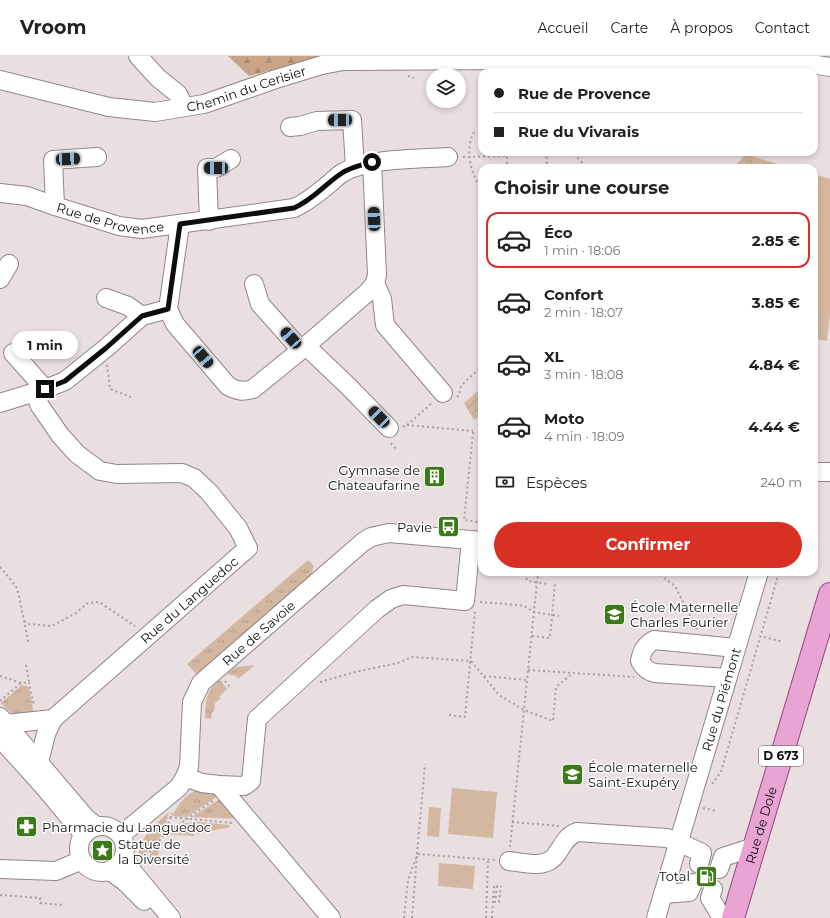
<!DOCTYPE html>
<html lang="fr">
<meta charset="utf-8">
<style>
:root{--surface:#fff;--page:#f2f2f2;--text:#222;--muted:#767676;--line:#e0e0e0;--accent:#d93025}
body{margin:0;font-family:Montserrat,sans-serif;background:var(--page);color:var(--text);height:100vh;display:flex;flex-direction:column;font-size:15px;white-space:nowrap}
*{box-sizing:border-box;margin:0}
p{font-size:13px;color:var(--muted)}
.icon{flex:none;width:22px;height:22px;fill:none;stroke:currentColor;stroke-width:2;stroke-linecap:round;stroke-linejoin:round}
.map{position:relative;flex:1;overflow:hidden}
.sheet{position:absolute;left:478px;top:108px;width:340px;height:412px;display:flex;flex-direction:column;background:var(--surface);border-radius:12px;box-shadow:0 2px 6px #0003}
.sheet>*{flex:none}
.top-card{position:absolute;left:478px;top:12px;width:340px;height:88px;border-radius:12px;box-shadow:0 2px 6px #0003;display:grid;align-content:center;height:88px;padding:0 16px;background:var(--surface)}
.controls{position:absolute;left:426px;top:12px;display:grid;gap:8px}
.controls a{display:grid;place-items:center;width:40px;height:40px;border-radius:50%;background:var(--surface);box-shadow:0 2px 6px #0003;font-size:20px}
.end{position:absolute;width:18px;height:18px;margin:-9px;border:5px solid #0f0c0c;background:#fff;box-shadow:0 0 0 2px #fff}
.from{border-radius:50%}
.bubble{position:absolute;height:28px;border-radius:14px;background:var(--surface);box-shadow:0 2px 6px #0003;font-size:13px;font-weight:700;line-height:28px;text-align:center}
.car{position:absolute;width:12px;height:24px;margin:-12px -6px;border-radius:5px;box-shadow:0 0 3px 1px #0007;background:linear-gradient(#222 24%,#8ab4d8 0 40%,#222 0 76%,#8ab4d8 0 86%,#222 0)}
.top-card b{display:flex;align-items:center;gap:14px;height:38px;font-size:15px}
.top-card b+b{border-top:1px solid var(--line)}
.top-card i{width:10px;height:10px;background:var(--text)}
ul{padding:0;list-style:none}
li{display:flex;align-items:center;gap:12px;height:56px;margin:0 8px 6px;padding:0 8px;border:2px solid transparent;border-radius:12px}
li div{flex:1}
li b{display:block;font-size:15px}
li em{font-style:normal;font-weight:700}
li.on{border-color:var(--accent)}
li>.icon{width:36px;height:36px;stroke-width:1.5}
h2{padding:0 16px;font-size:18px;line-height:48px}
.pay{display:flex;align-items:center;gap:10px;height:44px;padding:0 16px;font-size:15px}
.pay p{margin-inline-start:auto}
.primary-button{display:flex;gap:8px;margin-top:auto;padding:8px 16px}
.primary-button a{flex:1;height:46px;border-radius:24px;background:var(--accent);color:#fff;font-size:16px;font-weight:700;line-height:46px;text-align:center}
header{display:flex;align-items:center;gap:24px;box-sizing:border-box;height:56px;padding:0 20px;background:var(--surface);border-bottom:1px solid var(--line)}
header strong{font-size:19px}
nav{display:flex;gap:22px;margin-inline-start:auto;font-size:14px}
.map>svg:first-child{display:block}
.grass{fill:url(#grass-tufts)}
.forest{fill:url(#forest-firs)}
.park{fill:#d4b7a0}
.garden{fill:url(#garden-furrows)}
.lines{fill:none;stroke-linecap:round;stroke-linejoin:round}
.minor-casing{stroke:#918688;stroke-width:20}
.major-casing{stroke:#93477a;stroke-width:24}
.path{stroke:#a79ea0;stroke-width:2;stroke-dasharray:2 3;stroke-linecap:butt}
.minor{stroke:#fff;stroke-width:18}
.major{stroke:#e9a4d3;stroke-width:22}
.route{stroke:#0f0c0c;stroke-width:5}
.labels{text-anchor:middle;stroke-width:3;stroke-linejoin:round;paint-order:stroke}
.shield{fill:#fff;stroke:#575555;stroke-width:1}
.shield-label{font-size:12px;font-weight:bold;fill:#0f0c0c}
.street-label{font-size:13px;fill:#0f0c0c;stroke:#fff}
.poi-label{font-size:13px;fill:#0f0c0c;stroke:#fff;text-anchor:start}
</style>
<header>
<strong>Vroom</strong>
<nav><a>Accueil</a><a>Carte</a><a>À propos</a><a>Contact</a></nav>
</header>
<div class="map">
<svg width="830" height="862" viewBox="0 0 830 862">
<defs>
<pattern id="grass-tufts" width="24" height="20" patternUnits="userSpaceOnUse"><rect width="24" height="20" fill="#d4b7a0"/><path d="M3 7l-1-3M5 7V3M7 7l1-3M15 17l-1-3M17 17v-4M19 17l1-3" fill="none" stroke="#b59c89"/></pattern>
<pattern id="forest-firs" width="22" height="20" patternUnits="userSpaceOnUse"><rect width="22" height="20" fill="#caa487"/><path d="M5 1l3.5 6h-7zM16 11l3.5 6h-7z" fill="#ac8c73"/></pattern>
<pattern id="garden-furrows" width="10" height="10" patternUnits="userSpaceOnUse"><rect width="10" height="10" fill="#d4b7a0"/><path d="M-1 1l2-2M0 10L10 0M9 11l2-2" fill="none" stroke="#b59c89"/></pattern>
</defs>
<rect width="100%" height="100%" fill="#e9dee0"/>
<!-- grass -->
<g class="grass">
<polygon points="745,98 783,110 783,112 734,112"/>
<polygon points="308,504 314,510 311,519 197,619 187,608"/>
<polygon points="255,609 238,623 236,620 227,618 236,611"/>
<path d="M220,624L227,633L219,641L221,642L215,647L214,655L212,656L211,663L205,662C206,645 205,636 220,624Z"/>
<polygon points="22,629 29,631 34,659 14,660 1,647"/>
<path d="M199,733L222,737L187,761L172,760C179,748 185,738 199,733Z"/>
<polygon points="223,741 240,763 192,761"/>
<path d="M169,756L163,778L142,801L139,797C141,779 157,767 169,756Z"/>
<polygon points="196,766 194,780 167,778 181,768"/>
<polygon points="199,766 229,769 230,771 197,778 197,767"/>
<polygon points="159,787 158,804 174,805 173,808 146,807 146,804"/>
</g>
<!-- forest -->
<polygon class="forest" points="228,0 324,0 249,20"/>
<!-- park -->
<g class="park">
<polygon points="814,118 830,123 830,257 827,285 814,283"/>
<polygon points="452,732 497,736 493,782 448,778"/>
<polygon points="429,751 441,752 439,781 427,780"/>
<polygon points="439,807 475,810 473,833 438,830"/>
</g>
<!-- garden -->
<polygon class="garden" points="478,335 482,339 482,358 474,364 464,347"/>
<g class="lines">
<defs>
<g id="minor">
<polyline points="138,0 158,22 178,38 184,51"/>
<path id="s1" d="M0,24L109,51L155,56L204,48L276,23L322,9L343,5L718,3L799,6L830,11"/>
<polyline points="290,71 300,70 317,65 352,64 355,111"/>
<path id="s2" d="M0,137L27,140L55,150L119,170L142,173L294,152C308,146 318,137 329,128C334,124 338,119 344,116C370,102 417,103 448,101"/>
<polyline points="55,150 53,104 97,101"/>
<polyline points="209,165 207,112 216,112 231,103"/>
<polyline points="0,223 9,208"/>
<polyline points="375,227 382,243 385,269 443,337"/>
<polyline points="254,228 260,248 301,294"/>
<polyline points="106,242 128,250 142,260"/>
<path d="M168,253L175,268L228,330C237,335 243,336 253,333L301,294L369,235L375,227L377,219L372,106"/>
<polyline points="306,290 348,330 389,372"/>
<polyline points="13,297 45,333"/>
<polyline points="35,337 40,350 60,379 77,398 100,415 117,418 182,417 194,422 209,436 238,472 248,492 53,663"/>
<polyline points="0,347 45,333 65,325 106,292 142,260 168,253 180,168"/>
<polyline points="814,416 830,416"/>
<path d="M727,622L655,617C647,615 644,612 640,605C642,595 645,589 654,584L736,592"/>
<polyline points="0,661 86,762 96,770"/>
<polyline points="6,668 53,663 46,678 39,706"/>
<polyline points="0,682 45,732 84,779"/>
<polyline points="185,721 202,727 219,729 244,730 251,725 257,663 377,553 391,543 403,539 465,545 471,484"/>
<polyline points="219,729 331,862"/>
<circle cx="102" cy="793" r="23"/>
<path id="s3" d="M121,779L179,731L185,721L189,711L192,646L201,627L363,486L371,481L389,477L482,485"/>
<polyline points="124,800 133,816 171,862"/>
<path d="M509,805C520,806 533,810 544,807C561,803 560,782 577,776L667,782L678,786L702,797L699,808"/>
<polyline points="0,813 56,815 82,804"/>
<polyline points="719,813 723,801 754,791"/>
<polyline points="110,815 124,825 144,845"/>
<polyline points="713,833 710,842 722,862"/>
<polyline points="663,838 689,836 693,827"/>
<path id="s4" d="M656,862L759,516"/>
</g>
<g id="major">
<path id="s5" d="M733,862L830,538"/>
</g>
</defs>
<!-- minor casing -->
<use href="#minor" class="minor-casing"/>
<!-- major casing -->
<use href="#major" class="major-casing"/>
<!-- path -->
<g class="path">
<polyline points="233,0 251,17"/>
<polyline points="269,0 271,8"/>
<polyline points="408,20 414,22"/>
<path d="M474,76C464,95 471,118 482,134"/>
<polyline points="507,96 507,107 509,112"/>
<polyline points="574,98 587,112"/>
<polyline points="547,99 574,98 573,96"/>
<polyline points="463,101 506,100"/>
<polyline points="544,112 547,106 546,96"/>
<polyline points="107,309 110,333 131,341"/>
<polyline points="457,341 459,339 461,330 482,310"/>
<polyline points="407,369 473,375"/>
<polyline points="403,370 405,371 433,346"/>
<polyline points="473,376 464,464 477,466 477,469"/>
<polyline points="391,387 397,394"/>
<polyline points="0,511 16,530 19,540 29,589"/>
<polyline points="656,516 675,530 697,573"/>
<polyline points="526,522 528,525 548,528"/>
<polyline points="480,546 518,549 524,550 534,556 559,560"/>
<polyline points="24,565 29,568 52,570 76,557 88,547 99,546 135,570"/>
<polyline points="532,580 550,582 555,528"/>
<polyline points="764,581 783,586"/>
<polyline points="26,609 29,625"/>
<polyline points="528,614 634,621"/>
<polyline points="0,620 21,627 29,626 34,650"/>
<polyline points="484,620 527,624"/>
<polyline points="225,625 230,631"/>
<polyline points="320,626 355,616 398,607 412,601 471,605 499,639 524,654 553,665 556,631 573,617"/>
<polyline points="0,645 21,627"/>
<polyline points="449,659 465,661 475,555"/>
<polyline points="712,728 721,716 778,520"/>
<polyline points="703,752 717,755"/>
<polyline points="170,761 232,767"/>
<polyline points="512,766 559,770"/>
<polyline points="165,777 172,757"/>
<polyline points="510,791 538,516"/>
<polyline points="417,798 425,708"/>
<polyline points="143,804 164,779 214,744"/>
<polyline points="0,839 40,842 40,847 62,849"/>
<polyline points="404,862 408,824 416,802"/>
<polyline points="412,862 417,798 495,804"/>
<polyline points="486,862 488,804"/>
<polyline points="492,862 494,830 497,830 495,846 499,846 501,830"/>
</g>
<!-- minor -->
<use href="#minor" class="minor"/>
<!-- major -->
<use href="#major" class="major"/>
</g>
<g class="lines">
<!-- route -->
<path class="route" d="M45,333L65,325L106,292L142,260L168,253L180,168L294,152C313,144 325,128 342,117C351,111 362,109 372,106"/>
</g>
<!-- icons -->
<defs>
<symbol id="building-square" viewBox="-11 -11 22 22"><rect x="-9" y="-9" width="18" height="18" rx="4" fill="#3a7a17" stroke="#fff"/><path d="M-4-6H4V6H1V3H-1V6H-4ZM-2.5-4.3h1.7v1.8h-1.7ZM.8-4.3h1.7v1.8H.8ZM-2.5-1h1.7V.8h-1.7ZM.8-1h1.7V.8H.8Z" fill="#fff"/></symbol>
<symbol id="bus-square" viewBox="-11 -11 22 22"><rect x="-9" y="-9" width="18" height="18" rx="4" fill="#3a7a17" stroke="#fff"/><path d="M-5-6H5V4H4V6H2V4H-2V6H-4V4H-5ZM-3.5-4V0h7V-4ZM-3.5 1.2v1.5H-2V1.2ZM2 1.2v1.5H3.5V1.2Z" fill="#fff"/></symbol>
<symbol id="school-square" viewBox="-11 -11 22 22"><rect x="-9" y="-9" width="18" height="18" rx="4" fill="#3a7a17" stroke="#fff"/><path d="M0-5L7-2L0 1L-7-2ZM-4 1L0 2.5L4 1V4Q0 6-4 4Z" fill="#fff"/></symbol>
<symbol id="pharmacy-square" viewBox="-11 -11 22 22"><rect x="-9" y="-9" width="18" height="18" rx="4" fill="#3a7a17" stroke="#fff"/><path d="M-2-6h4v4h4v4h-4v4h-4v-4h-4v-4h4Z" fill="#fff"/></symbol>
<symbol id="sight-square" viewBox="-11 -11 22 22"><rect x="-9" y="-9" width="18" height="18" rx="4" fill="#3a7a17" stroke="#fff"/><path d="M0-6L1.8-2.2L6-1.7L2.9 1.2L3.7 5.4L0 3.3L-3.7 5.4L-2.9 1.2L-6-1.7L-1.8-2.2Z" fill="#fff"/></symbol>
<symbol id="fuel-square" viewBox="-11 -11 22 22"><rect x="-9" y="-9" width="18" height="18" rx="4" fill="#3a7a17" stroke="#fff"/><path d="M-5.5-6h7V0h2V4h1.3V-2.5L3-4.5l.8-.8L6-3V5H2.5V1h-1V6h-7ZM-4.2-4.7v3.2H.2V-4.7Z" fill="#fff"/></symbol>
</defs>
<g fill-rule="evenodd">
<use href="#building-square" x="422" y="408" width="25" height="25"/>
<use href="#bus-square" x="436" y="458" width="25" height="25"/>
<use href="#school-square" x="602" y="546" width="25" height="25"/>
<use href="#school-square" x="560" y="706" width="25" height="25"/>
<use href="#pharmacy-square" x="14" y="758" width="25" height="25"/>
<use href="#sight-square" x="90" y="782" width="25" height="25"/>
<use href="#fuel-square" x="694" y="808" width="25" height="25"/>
</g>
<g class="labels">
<!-- shield labels -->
<rect class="shield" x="759" y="690" width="44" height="20" rx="3"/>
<g class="shield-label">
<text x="781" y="704">D 673</text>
</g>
<!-- street labels -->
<g class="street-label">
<text dy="5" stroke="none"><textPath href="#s1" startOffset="253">Chemin du Cerisier</textPath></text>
<text dy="5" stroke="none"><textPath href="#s2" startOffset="114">Rue de Provence</textPath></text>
<text transform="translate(189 544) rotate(-41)" y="5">Rue du Languedoc</text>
<text dy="5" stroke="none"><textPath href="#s3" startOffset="260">Rue de Savoie</textPath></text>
<text dy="5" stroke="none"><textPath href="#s4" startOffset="228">Rue du Piémont</textPath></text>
<text dy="5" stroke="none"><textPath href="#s5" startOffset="97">Rue de Dole</textPath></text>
</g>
<!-- poi labels -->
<g class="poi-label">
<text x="420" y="419" text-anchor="end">Gymnase de<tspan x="420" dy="15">Chateaufarine</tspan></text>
<text x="432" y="476" text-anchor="end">Pavie</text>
<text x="630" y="556">École Maternelle<tspan x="630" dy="15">Charles Fourier</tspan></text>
<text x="588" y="716">École maternelle<tspan x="588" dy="15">Saint-Exupéry</tspan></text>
<text x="42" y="776">Pharmacie du Languedoc</text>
<text x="118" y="793">Statue de<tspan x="118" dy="15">la Diversité</tspan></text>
<text x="690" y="825" text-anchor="end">Total</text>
</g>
</g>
</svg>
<div class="controls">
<a><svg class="icon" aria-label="layers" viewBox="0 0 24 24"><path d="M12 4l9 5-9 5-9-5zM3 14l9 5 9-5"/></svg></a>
</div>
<i class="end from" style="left:372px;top:106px"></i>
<i class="end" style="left:45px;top:333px"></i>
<div class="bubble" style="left:12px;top:275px;width:66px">1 min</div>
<i class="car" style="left:340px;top:64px;rotate:269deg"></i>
<i class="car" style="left:68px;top:103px;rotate:87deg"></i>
<i class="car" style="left:216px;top:112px;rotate:270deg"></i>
<i class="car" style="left:374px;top:163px;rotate:358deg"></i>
<i class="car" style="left:291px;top:282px;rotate:318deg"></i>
<i class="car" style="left:203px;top:301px;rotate:140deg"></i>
<i class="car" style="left:379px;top:361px;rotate:316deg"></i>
<div class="top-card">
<b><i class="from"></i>Rue de Provence</b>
<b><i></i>Rue du Vivarais</b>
</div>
<section class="sheet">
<h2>Choisir une course</h2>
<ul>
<li class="on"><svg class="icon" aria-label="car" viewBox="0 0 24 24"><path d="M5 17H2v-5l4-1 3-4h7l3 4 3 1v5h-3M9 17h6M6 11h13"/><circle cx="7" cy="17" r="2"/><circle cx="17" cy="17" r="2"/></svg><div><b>Éco</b><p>1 min · 18:06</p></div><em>2.85 €</em></li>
<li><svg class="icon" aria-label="car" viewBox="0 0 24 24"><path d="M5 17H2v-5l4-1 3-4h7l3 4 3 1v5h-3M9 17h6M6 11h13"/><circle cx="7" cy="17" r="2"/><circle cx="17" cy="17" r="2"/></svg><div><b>Confort</b><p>2 min · 18:07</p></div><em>3.85 €</em></li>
<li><svg class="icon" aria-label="car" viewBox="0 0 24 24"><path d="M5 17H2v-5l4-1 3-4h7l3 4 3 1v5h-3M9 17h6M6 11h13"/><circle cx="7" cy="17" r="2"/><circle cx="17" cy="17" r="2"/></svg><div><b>XL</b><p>3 min · 18:08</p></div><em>4.84 €</em></li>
<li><svg class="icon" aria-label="car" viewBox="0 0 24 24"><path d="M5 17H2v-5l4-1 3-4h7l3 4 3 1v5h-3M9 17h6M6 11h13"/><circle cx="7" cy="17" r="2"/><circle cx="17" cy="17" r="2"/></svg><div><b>Moto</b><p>4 min · 18:09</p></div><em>4.44 €</em></li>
</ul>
<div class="pay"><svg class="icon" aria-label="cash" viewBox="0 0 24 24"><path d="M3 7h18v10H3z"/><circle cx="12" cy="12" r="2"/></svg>Espèces<p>240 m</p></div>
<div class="primary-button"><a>Confirmer</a></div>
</section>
</div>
